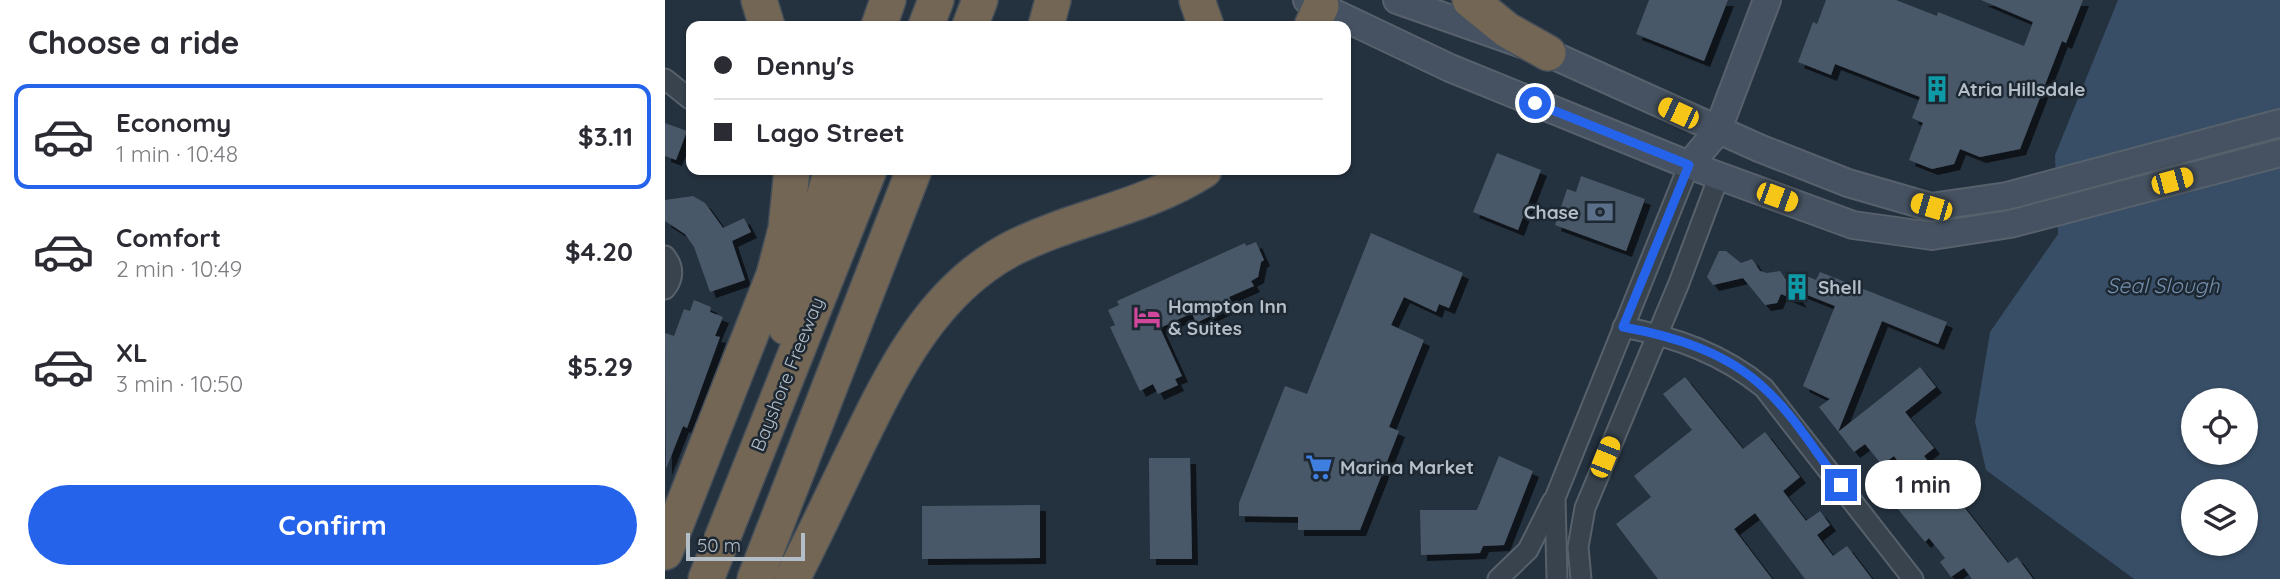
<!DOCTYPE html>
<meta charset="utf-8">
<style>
:root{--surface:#fff;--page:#f2f2f3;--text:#2b2b33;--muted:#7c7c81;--line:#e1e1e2;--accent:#2563eb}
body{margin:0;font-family:Quicksand,sans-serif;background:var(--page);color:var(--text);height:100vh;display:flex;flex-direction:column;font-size:26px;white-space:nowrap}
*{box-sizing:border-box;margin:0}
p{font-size:23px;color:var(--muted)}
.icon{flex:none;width:38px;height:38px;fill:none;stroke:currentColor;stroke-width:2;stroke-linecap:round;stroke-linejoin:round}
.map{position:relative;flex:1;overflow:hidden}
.drawer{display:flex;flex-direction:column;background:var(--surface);width:665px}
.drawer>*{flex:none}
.banner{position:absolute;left:21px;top:21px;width:665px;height:154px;border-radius:14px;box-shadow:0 2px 5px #0004;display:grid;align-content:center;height:154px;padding:0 28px;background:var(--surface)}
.fabs{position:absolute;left:1516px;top:388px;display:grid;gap:14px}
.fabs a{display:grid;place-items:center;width:77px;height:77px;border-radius:50%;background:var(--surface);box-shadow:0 2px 5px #0004;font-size:35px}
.scale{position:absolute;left:21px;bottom:18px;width:119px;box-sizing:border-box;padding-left:7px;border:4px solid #b4bec9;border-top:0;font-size:19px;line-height:24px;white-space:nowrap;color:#b4bec9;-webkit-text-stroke:5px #1d2833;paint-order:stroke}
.end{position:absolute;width:32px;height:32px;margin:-16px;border:9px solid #2563eb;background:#fff;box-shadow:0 0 0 4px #fff}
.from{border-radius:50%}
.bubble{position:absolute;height:49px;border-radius:24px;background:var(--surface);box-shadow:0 2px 5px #0004;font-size:23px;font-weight:700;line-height:49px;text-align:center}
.car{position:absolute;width:21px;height:42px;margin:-21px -10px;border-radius:9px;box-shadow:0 0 5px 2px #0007;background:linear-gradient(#f5c518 24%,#345 0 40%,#f5c518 0 76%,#345 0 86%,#f5c518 0)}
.banner b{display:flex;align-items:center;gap:24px;height:66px;font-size:26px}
.banner b+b{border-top:2px solid var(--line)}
.banner i{width:18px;height:18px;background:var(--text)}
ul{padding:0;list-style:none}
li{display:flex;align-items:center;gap:21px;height:105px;margin:0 14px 10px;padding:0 14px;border:4px solid transparent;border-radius:14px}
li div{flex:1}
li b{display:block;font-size:26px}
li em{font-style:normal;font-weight:700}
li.selected{border-color:var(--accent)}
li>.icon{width:63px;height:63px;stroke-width:1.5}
h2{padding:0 28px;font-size:32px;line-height:84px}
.action{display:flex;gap:14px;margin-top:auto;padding:14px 28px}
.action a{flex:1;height:80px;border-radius:42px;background:var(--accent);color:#fff;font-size:28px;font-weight:700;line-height:80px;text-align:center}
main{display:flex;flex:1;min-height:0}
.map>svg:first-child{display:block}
.water{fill:#384e66;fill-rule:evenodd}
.building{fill:#4a5867;filter:url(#shadow)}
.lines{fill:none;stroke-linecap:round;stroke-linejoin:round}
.street-casing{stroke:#56616c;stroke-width:23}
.secondary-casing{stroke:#56616c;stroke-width:30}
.highway-casing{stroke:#434e59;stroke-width:38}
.street{stroke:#38434e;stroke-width:19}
.secondary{stroke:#465261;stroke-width:26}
.highway{stroke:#746655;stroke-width:35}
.route{stroke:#2563eb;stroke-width:9}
.labels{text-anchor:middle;stroke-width:5;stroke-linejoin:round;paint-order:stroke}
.poi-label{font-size:19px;font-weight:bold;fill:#b4bec9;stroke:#1d2833;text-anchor:start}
.street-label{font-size:19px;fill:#b4bec9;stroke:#1d2833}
.water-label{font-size:21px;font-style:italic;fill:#7490ad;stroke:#1d2833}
</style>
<main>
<section class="drawer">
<h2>Choose a ride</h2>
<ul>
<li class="selected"><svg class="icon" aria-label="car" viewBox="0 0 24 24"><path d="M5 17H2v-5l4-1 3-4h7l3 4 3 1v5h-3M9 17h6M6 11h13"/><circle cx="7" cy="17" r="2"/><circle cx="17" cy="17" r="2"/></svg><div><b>Economy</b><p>1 min · 10:48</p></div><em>$3.11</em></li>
<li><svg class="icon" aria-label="car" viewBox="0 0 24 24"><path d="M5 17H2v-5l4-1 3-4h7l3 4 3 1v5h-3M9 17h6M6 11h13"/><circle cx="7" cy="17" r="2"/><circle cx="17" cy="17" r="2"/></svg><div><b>Comfort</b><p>2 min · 10:49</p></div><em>$4.20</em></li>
<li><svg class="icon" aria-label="car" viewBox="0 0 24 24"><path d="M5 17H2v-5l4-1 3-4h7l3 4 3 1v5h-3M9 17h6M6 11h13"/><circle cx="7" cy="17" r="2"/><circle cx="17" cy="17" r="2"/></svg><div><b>XL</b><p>3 min · 10:50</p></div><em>$5.29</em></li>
</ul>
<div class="action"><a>Confirm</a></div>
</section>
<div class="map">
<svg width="1615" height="579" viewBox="0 0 1615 579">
<defs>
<filter id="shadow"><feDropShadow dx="6" dy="6" stdDeviation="0" flood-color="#0009"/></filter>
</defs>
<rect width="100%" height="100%" fill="#24313e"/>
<!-- water -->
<path class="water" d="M1453,0H1615V579H1469L1321,470L1310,422L1325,332L1393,234L1390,155ZM1528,401H1580V453H1528ZM1528,492H1580V544H1528Z"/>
<!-- building -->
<g class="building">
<polygon points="984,0 1063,0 1039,61 971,34"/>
<polygon points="1161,0 1231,0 1272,16 1273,12 1359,46 1368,22 1316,0 1418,0 1401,43 1397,41 1355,149 1315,157 1295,149 1289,164 1267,169 1244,160 1258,123 1247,118 1255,97 1170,64 1166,75 1133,62 1148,22 1152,24"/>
<polygon points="0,123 22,131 11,160 0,156"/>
<polygon points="832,153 876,170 853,230 808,212"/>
<polygon points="916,176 980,199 961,251 890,225 902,189 911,192"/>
<polygon points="28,196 40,203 58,228 79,218 86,232 67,241 80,280 45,292 29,247 20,234 0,221 0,200"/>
<polygon points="706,233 798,273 784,308 774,304 771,312 739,297 726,325 759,340 724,427 734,431 695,530 633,530 633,517 574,516 574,503 620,386 642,394"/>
<polygon points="591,242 599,260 596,262 593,277 586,281 589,286 564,297 568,305 531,323 527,313 495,328 517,376 510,379 513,385 493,394 488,384 475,391 445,327 450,325 443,310 454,305 452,301 580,243 581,246"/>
<polygon points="1054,251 1061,251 1076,263 1087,259 1095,271 1102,273 1115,271 1126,287 1132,272 1151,280 1155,272 1282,322 1273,344 1217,321 1173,432 1255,367 1271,387 1240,412 1269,448 1259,456 1343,563 1352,557 1368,579 1307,579 1299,568 1286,577 1275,562 1280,558 1264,538 1260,542 1232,508 1246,496 1235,482 1243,475 1229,456 1217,465 1200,444 1189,452 1154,407 1165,399 1138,386 1170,306 1127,289 1136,302 1116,294 1112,303 1100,305 1078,278 1048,285 1042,277"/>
<polygon points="29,300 46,307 45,312 58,317 50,336 55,337 22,428 18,426 1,469 0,333 9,336 19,309 25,311"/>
<polygon points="1020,377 1078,449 1100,432 1135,477 1118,491 1141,521 1155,511 1165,525 1152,535 1168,556 1182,546 1207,579 1140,579 1090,513 1069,529 1107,579 993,579 951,524 986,497 969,476 1027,430 998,394"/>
<polygon points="834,456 868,471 839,545 818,546 815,553 756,555 755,510 812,510"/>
<polygon points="484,458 525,458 527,559 485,559"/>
<polygon points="375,505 375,558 257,559 257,506"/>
</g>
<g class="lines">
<defs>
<g id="street">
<polyline points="0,79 25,99"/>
<path d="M0,256C9,267 9,278 0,289"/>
<path d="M958,327C1010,337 1058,354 1099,388L1248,579"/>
<polyline points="833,579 863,550 887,502"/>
<polyline points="892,579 890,498 1024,165"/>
<polyline points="916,579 913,547 920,508 1014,283 1054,176"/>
</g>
<g id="secondary">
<polyline points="642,0 785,68 1024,165 1188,225 1267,236 1345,224 1615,153"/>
<polyline points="732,0 883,53 1094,148 1183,183 1266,207 1342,196 1615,123"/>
<polyline points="1024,165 1052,132 1102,0"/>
</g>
<g id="highway">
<polyline points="94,0 102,26"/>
<polyline points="532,0 541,26"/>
<polyline points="805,0 842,30 883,53"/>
<polyline points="214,26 223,0"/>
<polyline points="261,26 271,0"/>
<polyline points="305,26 315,0"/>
<polyline points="381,26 388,0"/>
<polyline points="647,26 656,6"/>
<polyline points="121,327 167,170"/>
<polyline points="0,552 109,275 121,229 127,170"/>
<polyline points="41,579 204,170"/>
<polyline points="90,579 249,170"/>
<path d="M127,579C149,536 169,493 190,450C228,372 267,290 348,248C410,217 480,208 539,170"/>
</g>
</defs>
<!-- street casing -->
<use href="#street" class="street-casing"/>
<!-- secondary casing -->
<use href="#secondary" class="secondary-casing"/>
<!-- highway casing -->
<use href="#highway" class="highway-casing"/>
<!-- street -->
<use href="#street" class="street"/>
<!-- secondary -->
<use href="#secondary" class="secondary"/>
<!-- highway -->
<use href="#highway" class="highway"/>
</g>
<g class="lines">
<!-- route -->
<path class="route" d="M870,103L1024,165L958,327C1008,336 1061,352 1099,388C1129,415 1151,453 1176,485"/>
</g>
<!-- icons -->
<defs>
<symbol id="building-bare" viewBox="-9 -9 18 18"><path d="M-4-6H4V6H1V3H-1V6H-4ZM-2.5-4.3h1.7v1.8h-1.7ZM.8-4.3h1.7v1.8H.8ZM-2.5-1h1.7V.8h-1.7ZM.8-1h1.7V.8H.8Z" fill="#0f9aa8" stroke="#1d2833" stroke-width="2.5" paint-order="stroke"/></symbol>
<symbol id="bank-bare" viewBox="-9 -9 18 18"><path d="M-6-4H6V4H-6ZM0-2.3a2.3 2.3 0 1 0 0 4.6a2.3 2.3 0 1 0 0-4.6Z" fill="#5c6f8a" stroke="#1d2833" stroke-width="2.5" paint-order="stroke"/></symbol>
<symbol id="hotel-bare" viewBox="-9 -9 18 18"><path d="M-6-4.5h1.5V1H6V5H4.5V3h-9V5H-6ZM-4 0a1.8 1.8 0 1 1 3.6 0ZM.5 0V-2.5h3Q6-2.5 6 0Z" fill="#d1479c" stroke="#1d2833" stroke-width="2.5" paint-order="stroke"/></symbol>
<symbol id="supermarket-bare" viewBox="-9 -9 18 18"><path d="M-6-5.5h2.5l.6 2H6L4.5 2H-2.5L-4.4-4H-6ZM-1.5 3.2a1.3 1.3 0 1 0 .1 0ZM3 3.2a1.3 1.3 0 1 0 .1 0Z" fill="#3f7fe0" stroke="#1d2833" stroke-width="2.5" paint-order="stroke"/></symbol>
</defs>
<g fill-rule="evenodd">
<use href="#building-bare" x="1253" y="70" width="38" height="38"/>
<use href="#bank-bare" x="916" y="193" width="38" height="38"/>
<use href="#building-bare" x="1113" y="268" width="38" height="38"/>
<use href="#hotel-bare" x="463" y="298" width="38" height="38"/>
<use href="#supermarket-bare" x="635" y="448" width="38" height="38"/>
</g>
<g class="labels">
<!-- poi labels -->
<g class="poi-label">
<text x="1293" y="96">Atria Hillsdale</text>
<text x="914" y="219" text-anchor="end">Chase</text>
<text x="1153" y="294">Shell</text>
<text x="503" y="313">Hampton Inn<tspan x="503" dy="22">&amp; Suites</tspan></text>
<text x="675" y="474">Marina Market</text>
</g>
<!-- street labels -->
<g class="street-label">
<text transform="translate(122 374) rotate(-68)" y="7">Bayshore Freeway</text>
</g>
<!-- water labels -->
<g class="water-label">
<text x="1498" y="293">Seal Slough</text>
</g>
</g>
</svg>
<div class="fabs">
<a><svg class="icon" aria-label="locate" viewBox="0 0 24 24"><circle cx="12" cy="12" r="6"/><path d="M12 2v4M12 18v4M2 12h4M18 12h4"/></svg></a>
<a><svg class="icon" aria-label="layers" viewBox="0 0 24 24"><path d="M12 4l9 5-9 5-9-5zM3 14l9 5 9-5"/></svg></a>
</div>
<div class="scale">50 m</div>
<i class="end from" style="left:870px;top:103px"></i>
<i class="end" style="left:1176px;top:485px"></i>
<div class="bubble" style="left:1200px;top:460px;width:116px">1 min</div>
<i class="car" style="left:1013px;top:113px;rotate:295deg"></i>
<i class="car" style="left:1507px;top:181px;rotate:75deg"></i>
<i class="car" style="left:1112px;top:197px;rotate:110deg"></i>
<i class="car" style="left:1266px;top:207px;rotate:286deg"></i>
<i class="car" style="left:940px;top:457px;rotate:22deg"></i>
<div class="banner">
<b><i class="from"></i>Denny's</b>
<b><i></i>Lago Street</b>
</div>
</div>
</main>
